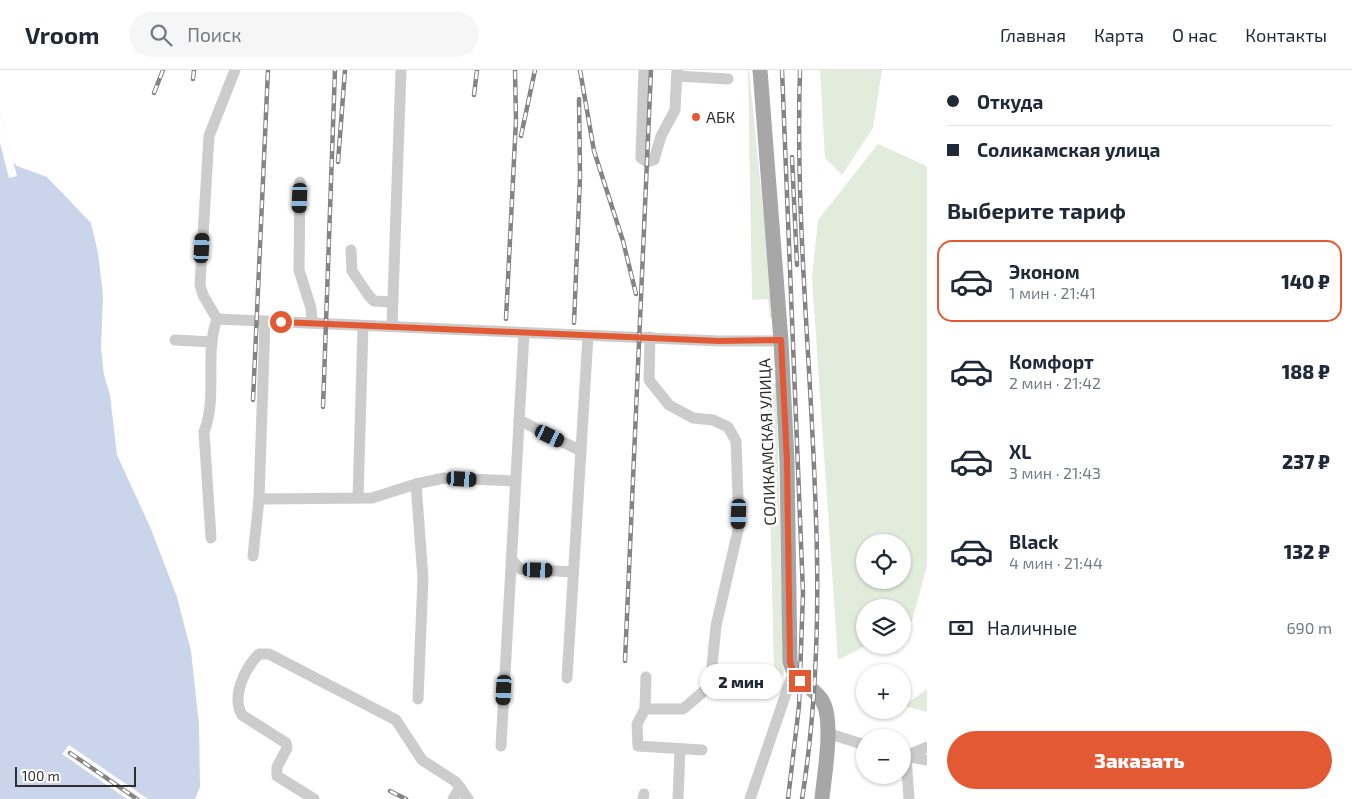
<!DOCTYPE html>
<html lang="ru">
<meta charset="utf-8">
<style>
:root{--surface:#fff;--page:#f6f6f7;--text:#1f2937;--muted:#747a83;--line:#e0e1e3;--accent:#e35934}
body{margin:0;font-family:"Exo 2",sans-serif;background:var(--page);color:var(--text);height:100vh;display:flex;flex-direction:column;font-size:19px;white-space:nowrap}
*{box-sizing:border-box;margin:0}
p{font-size:16px;color:var(--muted)}
.icon{flex:none;width:28px;height:28px;fill:none;stroke:currentColor;stroke-width:2;stroke-linecap:round;stroke-linejoin:round}
.map{position:relative;flex:1;overflow:hidden}
.side{display:flex;flex-direction:column;background:var(--surface);width:425px}
.side>*{flex:none}
.guide{display:grid;align-content:center;height:110px;padding:0 20px;background:var(--surface)}
.fabs{position:absolute;left:856px;top:464px;display:grid;gap:10px}
.fabs a{display:grid;place-items:center;width:55px;height:55px;border-radius:50%;background:var(--surface);box-shadow:0 1px 4px #0004;font-size:25px}
.scale{position:absolute;left:15px;bottom:12px;width:121px;box-sizing:border-box;padding-left:5px;border:2px solid #2f2f2f;border-top:0;font-size:14px;line-height:18px;white-space:nowrap;color:#2f2f2f;-webkit-text-stroke:4px #fff;paint-order:stroke}
.end{position:absolute;width:22px;height:22px;margin:-11px;border:6px solid #e35934;background:#fff;box-shadow:0 0 0 2px #fff}
.from{border-radius:50%}
.bubble{position:absolute;height:35px;border-radius:18px;background:var(--surface);box-shadow:0 1px 4px #0004;font-size:16px;font-weight:800;line-height:35px;text-align:center}
.car{position:absolute;width:15px;height:30px;margin:-15px -8px;border-radius:6px;box-shadow:0 0 4px 1px #0007;background:linear-gradient(#222 24%,#8ab4d8 0 40%,#222 0 76%,#8ab4d8 0 86%,#222 0)}
.guide b{display:flex;align-items:center;gap:18px;height:48px;font-size:19px}
.guide b+b{border-top:1px solid var(--line)}
.guide i{width:12px;height:12px;background:var(--text)}
ul{padding:0;list-style:none}
li{display:flex;align-items:center;gap:15px;height:82px;margin:0 10px 8px;padding:0 10px;border:2px solid transparent;border-radius:15px}
li div{flex:1}
li b{display:block;font-size:19px}
li em{font-style:normal;font-weight:800}
li.selected{border-color:var(--accent)}
li>.icon{width:45px;height:45px;stroke-width:1.5}
h2{padding:0 20px;font-size:22px;line-height:60px}
.pay{display:flex;align-items:center;gap:12px;height:55px;padding:0 20px;font-size:19px}
.pay p{margin-inline-start:auto}
.action{display:flex;gap:10px;margin-top:auto;padding:10px 20px}
.action a{flex:1;height:58px;border-radius:30px;background:var(--accent);color:#fff;font-size:20px;font-weight:800;line-height:58px;text-align:center}
header{display:flex;align-items:center;gap:30px;box-sizing:border-box;height:70px;padding:0 25px;background:var(--surface);border-bottom:1px solid var(--line)}
header strong{font-size:24px}
nav{display:flex;gap:28px;margin-inline-start:auto;font-size:18px}
.search{width:350px;height:45px;background:var(--page);display:flex;align-items:center;gap:12px;box-sizing:border-box;padding:0 18px;border-radius:28px;color:var(--muted);font-size:19px}
main{display:flex;flex:1;min-height:0}
.map>svg:first-child{display:block}
.green{fill:#e1ecdd;fill-rule:evenodd}
.water{fill:#cad5eb}
.pier{fill:#fff}
.lines{fill:none;stroke-linecap:round;stroke-linejoin:round}
.minor{stroke:#ccc;stroke-width:11}
.major{stroke:#a7a7a7;stroke-width:15}
.rail-casing{stroke:#848484;stroke-width:4.5}
.rail{stroke:#fff;stroke-width:2.5;stroke-dasharray:8;stroke-linecap:butt}
.route{stroke:#e35934;stroke-width:6}
.poi-dot{fill:#e35934;stroke:#fff;stroke-width:2}
.labels{text-anchor:middle;stroke-width:5;stroke-linejoin:round;paint-order:stroke}
.poi-label{font-size:16px;fill:#2f2f2f;stroke:#fff;text-anchor:start}
.street-label{font-size:16px;fill:#2f2f2f;stroke:#fff}
</style>
<header>
<strong>Vroom</strong>
<div class="search"><svg class="icon" aria-label="search" viewBox="0 0 24 24"><circle cx="10" cy="10" r="6"/><path d="M15 15l6 6"/></svg>Поиск</div>
<nav><a>Главная</a><a>Карта</a><a>О нас</a><a>Контакты</a></nav>
</header>
<main>
<div class="map">
<svg width="927" height="729" viewBox="0 0 927 729">
<rect width="100%" height="100%" fill="#fff"/>
<!-- green -->
<g class="green">
<polygon points="748,0 749,0 774,248 770,248 768,229 752,230"/>
<polygon points="820,0 882,0 873,58 842,105 825,88"/>
<path d="M878,74L927,96V496L912,551L903,556L902,538H865V575H867L838,590L812,208L818,150ZM865,472H902V510H865Z"/>
<polygon points="767,314 776,314 784,606 774,600"/>
<polygon points="927,619 927,642 904,636"/>
</g>
<!-- water -->
<polygon class="water" points="0,44 13,92 17,96 47,107 91,153 98,183 103,225 101,278 104,305 110,325 117,385 151,459 177,527 191,581 199,654 200,717 195,729 0,729"/>
<!-- pier -->
<g class="pier">
<polygon points="0,44 17,106 9,108 0,73"/>
<polygon points="69,675 148,729 127,729 62,684"/>
</g>
<g class="lines">
<!-- minor -->
<g class="minor">
<polyline points="644,0 641,84 641,88 647,92 654,90 661,66 675,40 677,0"/>
<polyline points="677,6 728,9"/>
<polyline points="300,112 299,200 311,238 312,253"/>
<polyline points="351,180 352,201 369,226 374,231 393,232"/>
<polyline points="217,249 719,271 781,271"/>
<polyline points="217,249 203,225 200,215 209,66 235,0"/>
<polyline points="392,256 401,0"/>
<polyline points="175,270 212,272"/>
<polyline points="519,350 581,381"/>
<polyline points="416,414 423,508 418,629"/>
<polyline points="358,428 363,256"/>
<polyline points="259,429 372,428 416,414 444,408 515,411"/>
<path d="M211,468L204,362C218,326 204,285 217,249"/>
<polyline points="253,486 259,429 265,252"/>
<polyline points="511,489 520,499 573,502"/>
<polyline points="646,607 645,639 683,639 710,616 716,556 739,456 736,371 728,357 713,350 693,348 669,335 649,310 650,267"/>
<polyline points="567,608 588,266"/>
<polyline points="645,639 637,654 638,676 702,680"/>
<polyline points="827,663 865,675"/>
<polyline points="501,676 524,263"/>
<polyline points="904,686 927,690"/>
<path d="M314,729L277,706V697L287,678L286,673L242,645C231,626 245,598 259,584H269L396,650L422,690L456,712L468,729"/>
<polyline points="453,729 460,717"/>
<polyline points="643,729 644,724"/>
<polyline points="678,729 680,679"/>
<polyline points="750,729 793,603"/>
<polyline points="909,729 906,686 927,677"/>
</g>
<!-- major -->
<path class="major" d="M760,0L781,271L787,391L790,591C796,614 809,613 821,629C835,647 824,706 822,729"/>
<defs>
<g id="rail">
<polyline points="580,0 594,81 623,171 636,224"/>
<polyline points="782,0 803,523 799,636 788,729"/>
<path d="M800,0C792,243 841,487 802,729"/>
<polyline points="193,9 194,0"/>
<polyline points="154,23 163,0"/>
<polyline points="474,25 477,0"/>
<polyline points="521,66 535,0"/>
<polyline points="792,87 797,195"/>
<polyline points="338,92 345,0"/>
<polyline points="506,249 516,50 515,0"/>
<polyline points="574,253 580,107 579,29"/>
<polyline points="253,330 268,0"/>
<polyline points="323,337 335,0"/>
<polyline points="625,591 651,0"/>
<polyline points="70,683 137,729"/>
<polyline points="390,721 406,729"/>
</g>
</defs>
<!-- rail casing -->
<use href="#rail" class="rail-casing"/>
<!-- rail -->
<use href="#rail" class="rail"/>
</g>
<g class="lines">
<!-- route -->
<polyline class="route" points="281,252 719,271 781,270 787,391 790,592 794,604 800,611"/>
</g>
<!-- markers -->
<circle class="poi-dot" cx="696" cy="47" r="5"/>
<g class="labels">
<!-- poi labels -->
<g class="poi-label">
<text x="706" y="53">АБК</text>
</g>
<!-- street labels -->
<g class="street-label">
<text transform="translate(767 372) rotate(-92)" y="6">СОЛИКАМСКАЯ УЛИЦА</text>
</g>
</g>
</svg>
<div class="fabs">
<a><svg class="icon" aria-label="locate" viewBox="0 0 24 24"><circle cx="12" cy="12" r="6"/><path d="M12 2v4M12 18v4M2 12h4M18 12h4"/></svg></a>
<a><svg class="icon" aria-label="layers" viewBox="0 0 24 24"><path d="M12 4l9 5-9 5-9-5zM3 14l9 5 9-5"/></svg></a>
<a>+</a>
<a>−</a>
</div>
<div class="scale">100 m</div>
<i class="end from" style="left:281px;top:252px"></i>
<i class="end" style="left:800px;top:611px"></i>
<div class="bubble" style="left:700px;top:594px;width:82px">2 мин</div>
<i class="car" style="left:300px;top:128px;rotate:182deg"></i>
<i class="car" style="left:202px;top:178px;rotate:3deg"></i>
<i class="car" style="left:550px;top:366px;rotate:116deg"></i>
<i class="car" style="left:462px;top:409px;rotate:93deg"></i>
<i class="car" style="left:739px;top:444px;rotate:182deg"></i>
<i class="car" style="left:538px;top:500px;rotate:92deg"></i>
<i class="car" style="left:504px;top:620px;rotate:183deg"></i>
</div>
<section class="side">
<div class="guide">
<b><i class="from"></i>Откуда</b>
<b><i></i>Соликамская улица</b>
</div>
<h2>Выберите тариф</h2>
<ul>
<li class="selected"><svg class="icon" aria-label="car" viewBox="0 0 24 24"><path d="M5 17H2v-5l4-1 3-4h7l3 4 3 1v5h-3M9 17h6M6 11h13"/><circle cx="7" cy="17" r="2"/><circle cx="17" cy="17" r="2"/></svg><div><b>Эконом</b><p>1 мин · 21:41</p></div><em>140 ₽</em></li>
<li><svg class="icon" aria-label="car" viewBox="0 0 24 24"><path d="M5 17H2v-5l4-1 3-4h7l3 4 3 1v5h-3M9 17h6M6 11h13"/><circle cx="7" cy="17" r="2"/><circle cx="17" cy="17" r="2"/></svg><div><b>Комфорт</b><p>2 мин · 21:42</p></div><em>188 ₽</em></li>
<li><svg class="icon" aria-label="car" viewBox="0 0 24 24"><path d="M5 17H2v-5l4-1 3-4h7l3 4 3 1v5h-3M9 17h6M6 11h13"/><circle cx="7" cy="17" r="2"/><circle cx="17" cy="17" r="2"/></svg><div><b>XL</b><p>3 мин · 21:43</p></div><em>237 ₽</em></li>
<li><svg class="icon" aria-label="car" viewBox="0 0 24 24"><path d="M5 17H2v-5l4-1 3-4h7l3 4 3 1v5h-3M9 17h6M6 11h13"/><circle cx="7" cy="17" r="2"/><circle cx="17" cy="17" r="2"/></svg><div><b>Black</b><p>4 мин · 21:44</p></div><em>132 ₽</em></li>
</ul>
<div class="pay"><svg class="icon" aria-label="cash" viewBox="0 0 24 24"><path d="M3 7h18v10H3z"/><circle cx="12" cy="12" r="2"/></svg>Наличные<p>690 m</p></div>
<div class="action"><a>Заказать</a></div>
</section>
</main>
